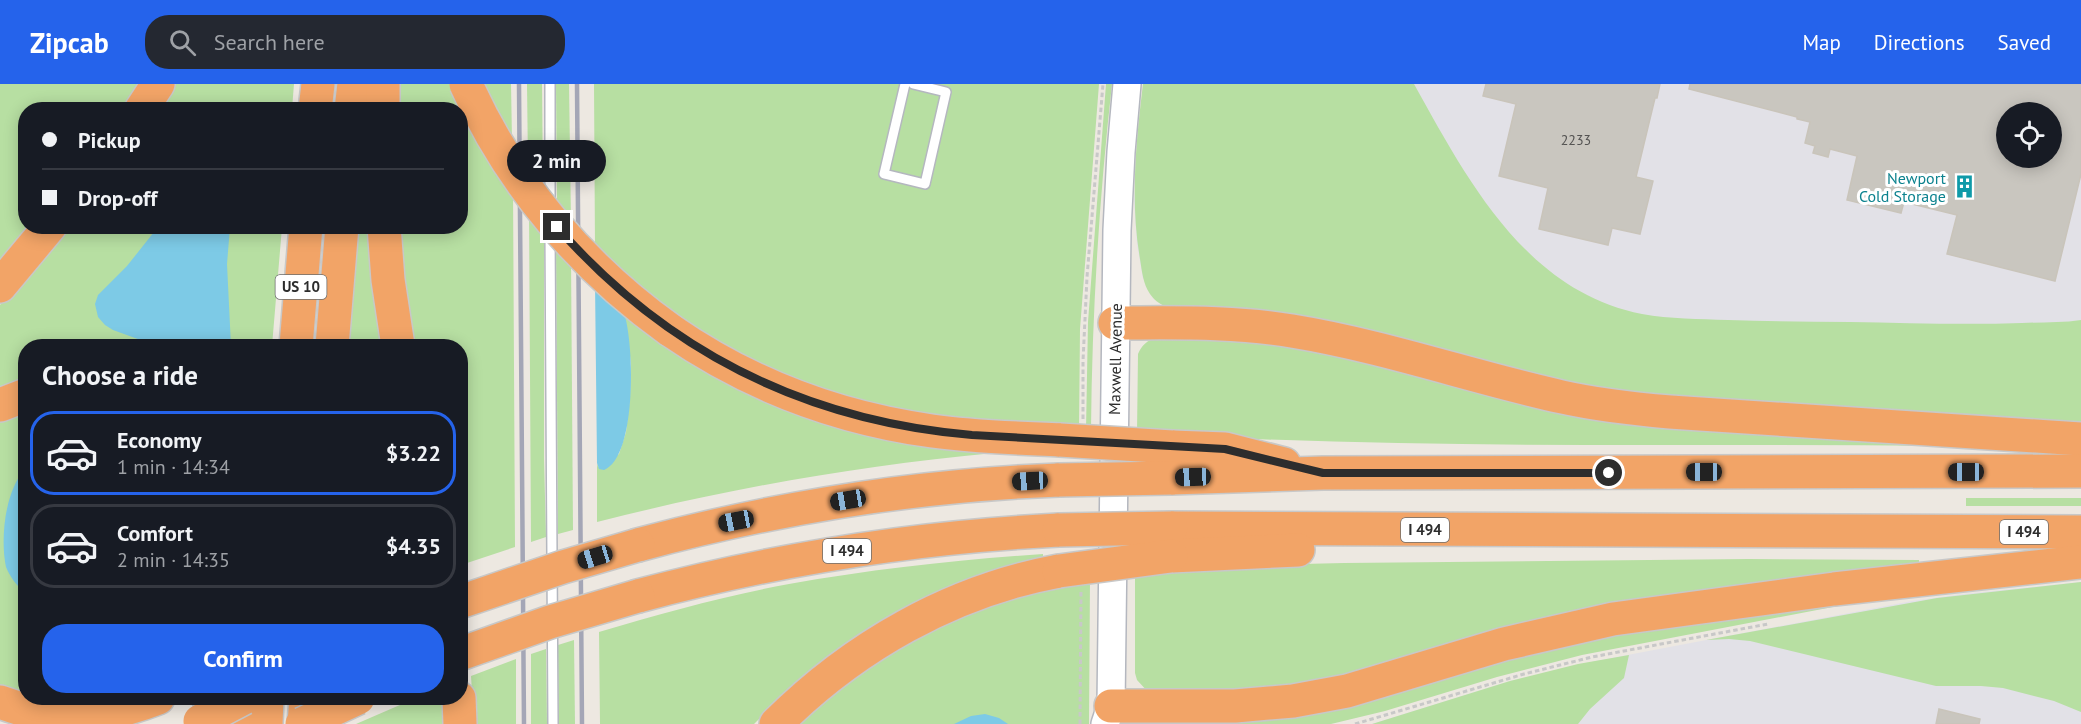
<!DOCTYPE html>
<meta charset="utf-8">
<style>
:root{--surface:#171b24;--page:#242831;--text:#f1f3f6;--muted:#9ea1a6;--line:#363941;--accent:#2563eb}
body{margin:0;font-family:"PT Sans",sans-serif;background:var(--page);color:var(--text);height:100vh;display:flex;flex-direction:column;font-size:22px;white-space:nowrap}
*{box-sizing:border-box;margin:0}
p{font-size:20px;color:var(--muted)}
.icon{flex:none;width:33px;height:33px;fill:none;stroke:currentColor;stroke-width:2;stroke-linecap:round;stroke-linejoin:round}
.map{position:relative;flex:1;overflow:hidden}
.details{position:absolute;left:18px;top:255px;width:450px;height:366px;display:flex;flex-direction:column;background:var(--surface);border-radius:24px;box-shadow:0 3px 15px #0003}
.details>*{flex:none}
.hud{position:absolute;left:18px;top:18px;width:450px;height:132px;border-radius:24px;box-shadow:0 3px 15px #0003;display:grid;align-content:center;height:132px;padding:0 24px;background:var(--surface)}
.fabs{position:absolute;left:1996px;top:18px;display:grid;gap:12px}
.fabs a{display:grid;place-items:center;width:66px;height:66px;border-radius:50%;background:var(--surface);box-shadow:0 3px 15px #0003;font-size:30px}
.end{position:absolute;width:27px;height:27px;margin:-14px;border:8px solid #2d2d2d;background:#fff;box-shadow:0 0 0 3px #fff}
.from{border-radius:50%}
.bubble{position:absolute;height:42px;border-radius:21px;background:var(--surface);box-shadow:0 3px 15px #0003;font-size:20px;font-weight:600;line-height:42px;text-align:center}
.car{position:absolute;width:18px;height:36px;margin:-18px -9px;border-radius:8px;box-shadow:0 0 4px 2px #0007;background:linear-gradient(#222 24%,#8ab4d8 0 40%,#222 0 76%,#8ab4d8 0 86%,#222 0)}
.hud b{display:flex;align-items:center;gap:21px;height:57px;font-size:22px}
.hud b+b{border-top:2px solid var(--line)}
.hud i{width:15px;height:15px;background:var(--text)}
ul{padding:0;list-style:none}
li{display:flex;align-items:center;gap:18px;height:84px;margin:0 12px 9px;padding:0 12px;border:3px solid var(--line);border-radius:24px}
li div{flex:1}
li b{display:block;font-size:22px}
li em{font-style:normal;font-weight:600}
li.active{border-color:var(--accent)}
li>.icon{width:54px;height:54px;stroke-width:1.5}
h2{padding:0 24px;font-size:27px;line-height:72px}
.button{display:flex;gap:12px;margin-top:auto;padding:12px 24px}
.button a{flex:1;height:69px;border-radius:24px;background:var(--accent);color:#fff;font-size:24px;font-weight:600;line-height:69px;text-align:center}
header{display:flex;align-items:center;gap:36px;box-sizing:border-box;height:84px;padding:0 30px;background:var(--accent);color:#fff}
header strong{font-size:28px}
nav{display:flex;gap:33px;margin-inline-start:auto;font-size:21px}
.search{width:420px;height:54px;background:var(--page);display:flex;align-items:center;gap:15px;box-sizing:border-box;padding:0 21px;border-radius:24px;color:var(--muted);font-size:22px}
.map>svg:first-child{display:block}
.industrial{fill:#e2e1e7;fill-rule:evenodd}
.green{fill:#b7dfa2}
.water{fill:#7dcae6}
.building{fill:#c9c6bf;stroke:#c9c4ba;stroke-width:1.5;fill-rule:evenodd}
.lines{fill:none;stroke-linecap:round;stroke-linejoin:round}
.lane-casing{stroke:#b4b7bf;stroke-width:12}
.secondary-casing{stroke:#b4b7bf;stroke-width:30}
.highway-casing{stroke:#c8c8c8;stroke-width:36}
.path{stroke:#c8c8c8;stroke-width:3;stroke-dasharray:4.5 3;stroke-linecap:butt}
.lane{stroke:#fff;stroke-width:9}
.secondary{stroke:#fff;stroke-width:27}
.highway{stroke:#f2a467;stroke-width:33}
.rail{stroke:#a4a6b6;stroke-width:4.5}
.highway-bridge-casing{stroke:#c8c8c8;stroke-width:36;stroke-linecap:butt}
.highway-bridge{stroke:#f2a467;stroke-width:33}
.route{stroke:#2d2d2d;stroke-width:8}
.labels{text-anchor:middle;stroke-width:6;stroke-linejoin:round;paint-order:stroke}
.number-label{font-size:14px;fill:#545352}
.shield{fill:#fff;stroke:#6c6c6c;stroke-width:1.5}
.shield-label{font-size:15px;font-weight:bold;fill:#2d2d2d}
.culture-label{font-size:16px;fill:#0d838f;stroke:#fff;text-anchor:end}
.street-label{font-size:16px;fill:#2d2d2d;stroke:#fff}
</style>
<header>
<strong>Zipcab</strong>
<div class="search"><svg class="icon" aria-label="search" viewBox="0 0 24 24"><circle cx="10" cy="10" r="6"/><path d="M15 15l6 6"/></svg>Search here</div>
<nav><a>Map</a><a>Directions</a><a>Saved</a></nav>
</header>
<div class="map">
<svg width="2081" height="640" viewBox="0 0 2081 640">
<rect width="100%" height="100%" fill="#ede8e1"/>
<!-- industrial -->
<g class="industrial">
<path d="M1143,0H2081V345L1143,195L1137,160L1134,116ZM2007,28H2052V74H2007Z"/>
<polygon points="2081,498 2081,640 1372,640 1510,597 1596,577 1912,517 1963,510"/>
</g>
<!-- green -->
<g class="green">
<polygon points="0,0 139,0 121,25 26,26 26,142 28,143 0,176"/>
<polygon points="173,0 294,0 292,25 156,26"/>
<polygon points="392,0 456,0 513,103 515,463 461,481 460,262 408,262 395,143 460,142 460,26 392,26"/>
<polygon points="482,0 511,0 512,56"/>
<polygon points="527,0 542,0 543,104 528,82"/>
<polygon points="556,0 569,0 571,138 557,122"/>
<polygon points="594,0 1099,0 1080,245 1079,346 972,341 806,306 678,235 595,165"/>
<path d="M1106,0H1112C1099,115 1092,231 1091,346H1086L1088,238Z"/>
<path d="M1143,0H1414C1467,95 1525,207 1642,230C1670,235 1699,235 1728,236C1768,237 1809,238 1850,238C1907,239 1965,241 2022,239C2042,238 2062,239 2081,236V345L1648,316L1164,222C1159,219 1154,216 1150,210C1143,200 1142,187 1140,175C1130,117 1136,58 1143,0Z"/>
<polygon points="529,124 544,143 544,374 546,453 531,458"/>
<polygon points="65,143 282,143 272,262 26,262 25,301 0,310 0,221"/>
<polygon points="359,143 375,143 388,262 349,262"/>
<polygon points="556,158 571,174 573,446 558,450"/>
<path d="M622,221L656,249L994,369C857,382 731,404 597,438V379L598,383L619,370L626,348L630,313L631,280L627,247Z"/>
<path d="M1157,254H1248L1950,362C1679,359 1407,366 1137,349L1138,270C1142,261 1147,256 1157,254Z"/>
<path d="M25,323L26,614H124C80,627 42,628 0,605V333Z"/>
<rect x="1966" y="414" width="115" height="8"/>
<path d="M1043,470V479L772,622L754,640H600L599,548C662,529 725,512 789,500C874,485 958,476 1043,470Z"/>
<polygon points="1749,475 1919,476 1919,486 1429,570 1276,607 1149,609 1137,596 1135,589 1135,488 1211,482 1344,479"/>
<path d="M1090,495L1089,640H799C854,588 919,544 992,519C1023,508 1058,503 1090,495Z"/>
<polygon points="2081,498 2081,628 2054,617 2003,604 1981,602 1936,602 1750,557 1729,555 1706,556 1937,514"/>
<polygon points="1890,512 1582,571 1497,593 1385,627 1331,640 1183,640 1562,558"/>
<polygon points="574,556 575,640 559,640 558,561"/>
<polygon points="546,565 547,640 531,640 531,570"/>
<polygon points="1629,571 1624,594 1590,625 1578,640 1372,640 1510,597 1578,580"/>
<polygon points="516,575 516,640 474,640 471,592"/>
<polygon points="416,614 450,614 451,640 356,640"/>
</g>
<!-- water -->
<g class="water">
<polygon points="158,143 230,143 227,180 231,262 157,262 113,246 105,241 98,233 95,220 98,211 127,182"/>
<path d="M595,198C603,205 618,214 622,223C635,252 638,373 604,386L599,385L597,379Z"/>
<path d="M25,385V509C17,502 10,493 6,483C0,454 5,407 25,385Z"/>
<polygon points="985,630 999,634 1008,640 954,640 971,632"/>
</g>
<!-- building -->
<g class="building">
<polygon points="1486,0 1660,0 1657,14 1655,14 1636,93 1653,97 1640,150 1612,144 1608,161 1539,145 1548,104 1499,92 1516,20 1483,12"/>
<path d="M1690,0H2081V90L2055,197L1947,170L1957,131L1904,118L1901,129L1847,116L1857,72L1830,65L1828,73L1813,69L1815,62L1805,59L1810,38L1797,35V33L1689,5ZM2007,28H2052V74H2007Z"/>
<polygon points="1939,625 1980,635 1979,640 1936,640"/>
</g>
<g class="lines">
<defs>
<g id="lane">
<polyline points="550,0 550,119"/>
<polyline points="905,0 884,90 925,100 946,8 913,0"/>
<polyline points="550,147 553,640"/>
</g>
<polyline id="secondary" points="1105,640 1111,622 1117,146 1121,68 1127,0"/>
<g id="highway">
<polyline points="141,26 158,0"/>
<polyline points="315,26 318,0"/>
<polyline points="351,26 354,0"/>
<polyline points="383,26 383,0"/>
<polyline points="384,142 388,196 398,262"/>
<polyline points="0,202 50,142"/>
<path d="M1115,239C1174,239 1234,237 1292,247C1384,262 1472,293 1562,313C1598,321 1634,325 1670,328L2081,355"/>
<path d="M670,246C748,300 838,334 932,347C974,353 1017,354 1060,356"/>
<polyline points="296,262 306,142"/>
<polyline points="332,262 342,142"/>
<polyline points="0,321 26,311"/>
<polyline points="1172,363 1225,365 1284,380"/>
<polyline points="1171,394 1323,389 2081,387"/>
<polyline points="1171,444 2081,448"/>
<path d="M638,461C775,424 917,401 1059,396"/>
<polyline points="1171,472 1298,466"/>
<path d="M638,512C776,475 916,453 1059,446"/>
<polyline points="459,614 460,640"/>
<path d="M0,618C58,640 101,636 158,614"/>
<polyline points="1111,622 1235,622 1293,617 1347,607 1504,560 1613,535 1834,505 2081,478"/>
<polyline points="241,640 241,614"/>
<polyline points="266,640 267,614"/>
<polyline points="304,640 306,614"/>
<path d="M776,640C853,563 951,507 1059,487"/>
</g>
</defs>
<!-- lane casing -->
<use href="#lane" class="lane-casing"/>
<!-- secondary casing -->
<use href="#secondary" class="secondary-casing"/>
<!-- highway casing -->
<use href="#highway" class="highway-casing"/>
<!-- path -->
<g class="path">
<polyline points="1083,335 1083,277 1087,193 1103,0"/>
<polyline points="1080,640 1081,507"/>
<polyline points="1355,640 1524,590 1592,573 1768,540"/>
</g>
<!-- lane -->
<use href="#lane" class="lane"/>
<!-- secondary -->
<use href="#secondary" class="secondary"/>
<!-- highway -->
<use href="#highway" class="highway"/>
<!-- rail -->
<g class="rail">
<polyline points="519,0 524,640"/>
<polyline points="577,0 582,640"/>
</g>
<defs>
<g id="highway-bridge">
<path d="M466,0C510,99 582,183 670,246"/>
<polyline points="1060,356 1172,363"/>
<polyline points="1059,396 1171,394"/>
<polyline points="1059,446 1171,444"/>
<polyline points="1059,487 1171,472"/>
<polyline points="460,518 563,483 638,461"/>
<polyline points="460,570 550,538 638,512"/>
<polyline points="200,637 244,614"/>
<polyline points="302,640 358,614"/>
</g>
</defs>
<!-- highway-bridge casing -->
<use href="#highway-bridge" class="highway-bridge-casing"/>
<!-- highway-bridge -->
<use href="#highway-bridge" class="highway-bridge"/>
</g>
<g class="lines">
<!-- route -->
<path class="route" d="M557,143C667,268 807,337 972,351L1225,365L1323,389H1609"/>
</g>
<!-- icons -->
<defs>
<symbol id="building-bare" viewBox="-9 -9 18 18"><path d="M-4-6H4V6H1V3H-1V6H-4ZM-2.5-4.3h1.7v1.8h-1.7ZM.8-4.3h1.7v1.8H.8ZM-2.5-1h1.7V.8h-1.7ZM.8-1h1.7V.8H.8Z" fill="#0f9aa8" stroke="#fff" stroke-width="2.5" paint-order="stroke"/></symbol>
</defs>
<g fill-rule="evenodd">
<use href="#building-bare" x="1948" y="86" width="33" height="33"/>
</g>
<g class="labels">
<!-- number labels -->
<g class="number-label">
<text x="1576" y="61">2233</text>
</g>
<!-- shield labels -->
<g class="shield">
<rect x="275.5" y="191" width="51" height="24" rx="4.5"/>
<rect x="1401" y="434" width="48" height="24" rx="4.5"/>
<rect x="2000" y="436" width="48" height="24" rx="4.5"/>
<rect x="823" y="455" width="48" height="24" rx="4.5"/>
</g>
<g class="shield-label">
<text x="301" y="208">US 10</text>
<text x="1425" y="451">I 494</text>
<text x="2024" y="453">I 494</text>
<text x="847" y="472">I 494</text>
</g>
<!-- culture labels -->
<g class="culture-label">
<text x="1946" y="100">Newport<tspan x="1946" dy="18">Cold Storage</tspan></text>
</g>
<!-- street labels -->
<g class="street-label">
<text transform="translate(1115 275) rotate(-89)" y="6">Maxwell Avenue</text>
</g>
</g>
</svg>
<div class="fabs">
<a><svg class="icon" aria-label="locate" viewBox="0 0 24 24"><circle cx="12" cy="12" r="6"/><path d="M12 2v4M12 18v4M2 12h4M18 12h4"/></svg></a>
</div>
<i class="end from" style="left:1609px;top:389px"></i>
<i class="end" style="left:557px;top:143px"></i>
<div class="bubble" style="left:507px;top:56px;width:99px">2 min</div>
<i class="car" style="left:1704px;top:388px;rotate:270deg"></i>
<i class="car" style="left:1966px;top:388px;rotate:270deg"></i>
<i class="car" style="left:1193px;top:393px;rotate:268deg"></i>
<i class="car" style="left:1030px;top:397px;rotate:267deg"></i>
<i class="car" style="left:848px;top:416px;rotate:260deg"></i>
<i class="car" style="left:736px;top:437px;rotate:259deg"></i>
<i class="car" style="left:595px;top:473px;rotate:253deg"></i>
<div class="hud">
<b><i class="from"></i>Pickup</b>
<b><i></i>Drop-off</b>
</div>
<section class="details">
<h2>Choose a ride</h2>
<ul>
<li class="active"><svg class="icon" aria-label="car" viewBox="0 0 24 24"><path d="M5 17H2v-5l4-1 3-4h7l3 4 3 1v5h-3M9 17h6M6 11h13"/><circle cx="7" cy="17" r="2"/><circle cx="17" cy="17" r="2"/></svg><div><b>Economy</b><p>1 min · 14:34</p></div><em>$3.22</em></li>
<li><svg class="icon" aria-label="car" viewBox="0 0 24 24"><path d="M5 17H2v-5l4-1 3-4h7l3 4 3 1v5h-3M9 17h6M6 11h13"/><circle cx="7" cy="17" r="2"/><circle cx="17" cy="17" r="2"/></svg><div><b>Comfort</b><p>2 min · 14:35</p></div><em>$4.35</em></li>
</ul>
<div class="button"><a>Confirm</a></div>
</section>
</div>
